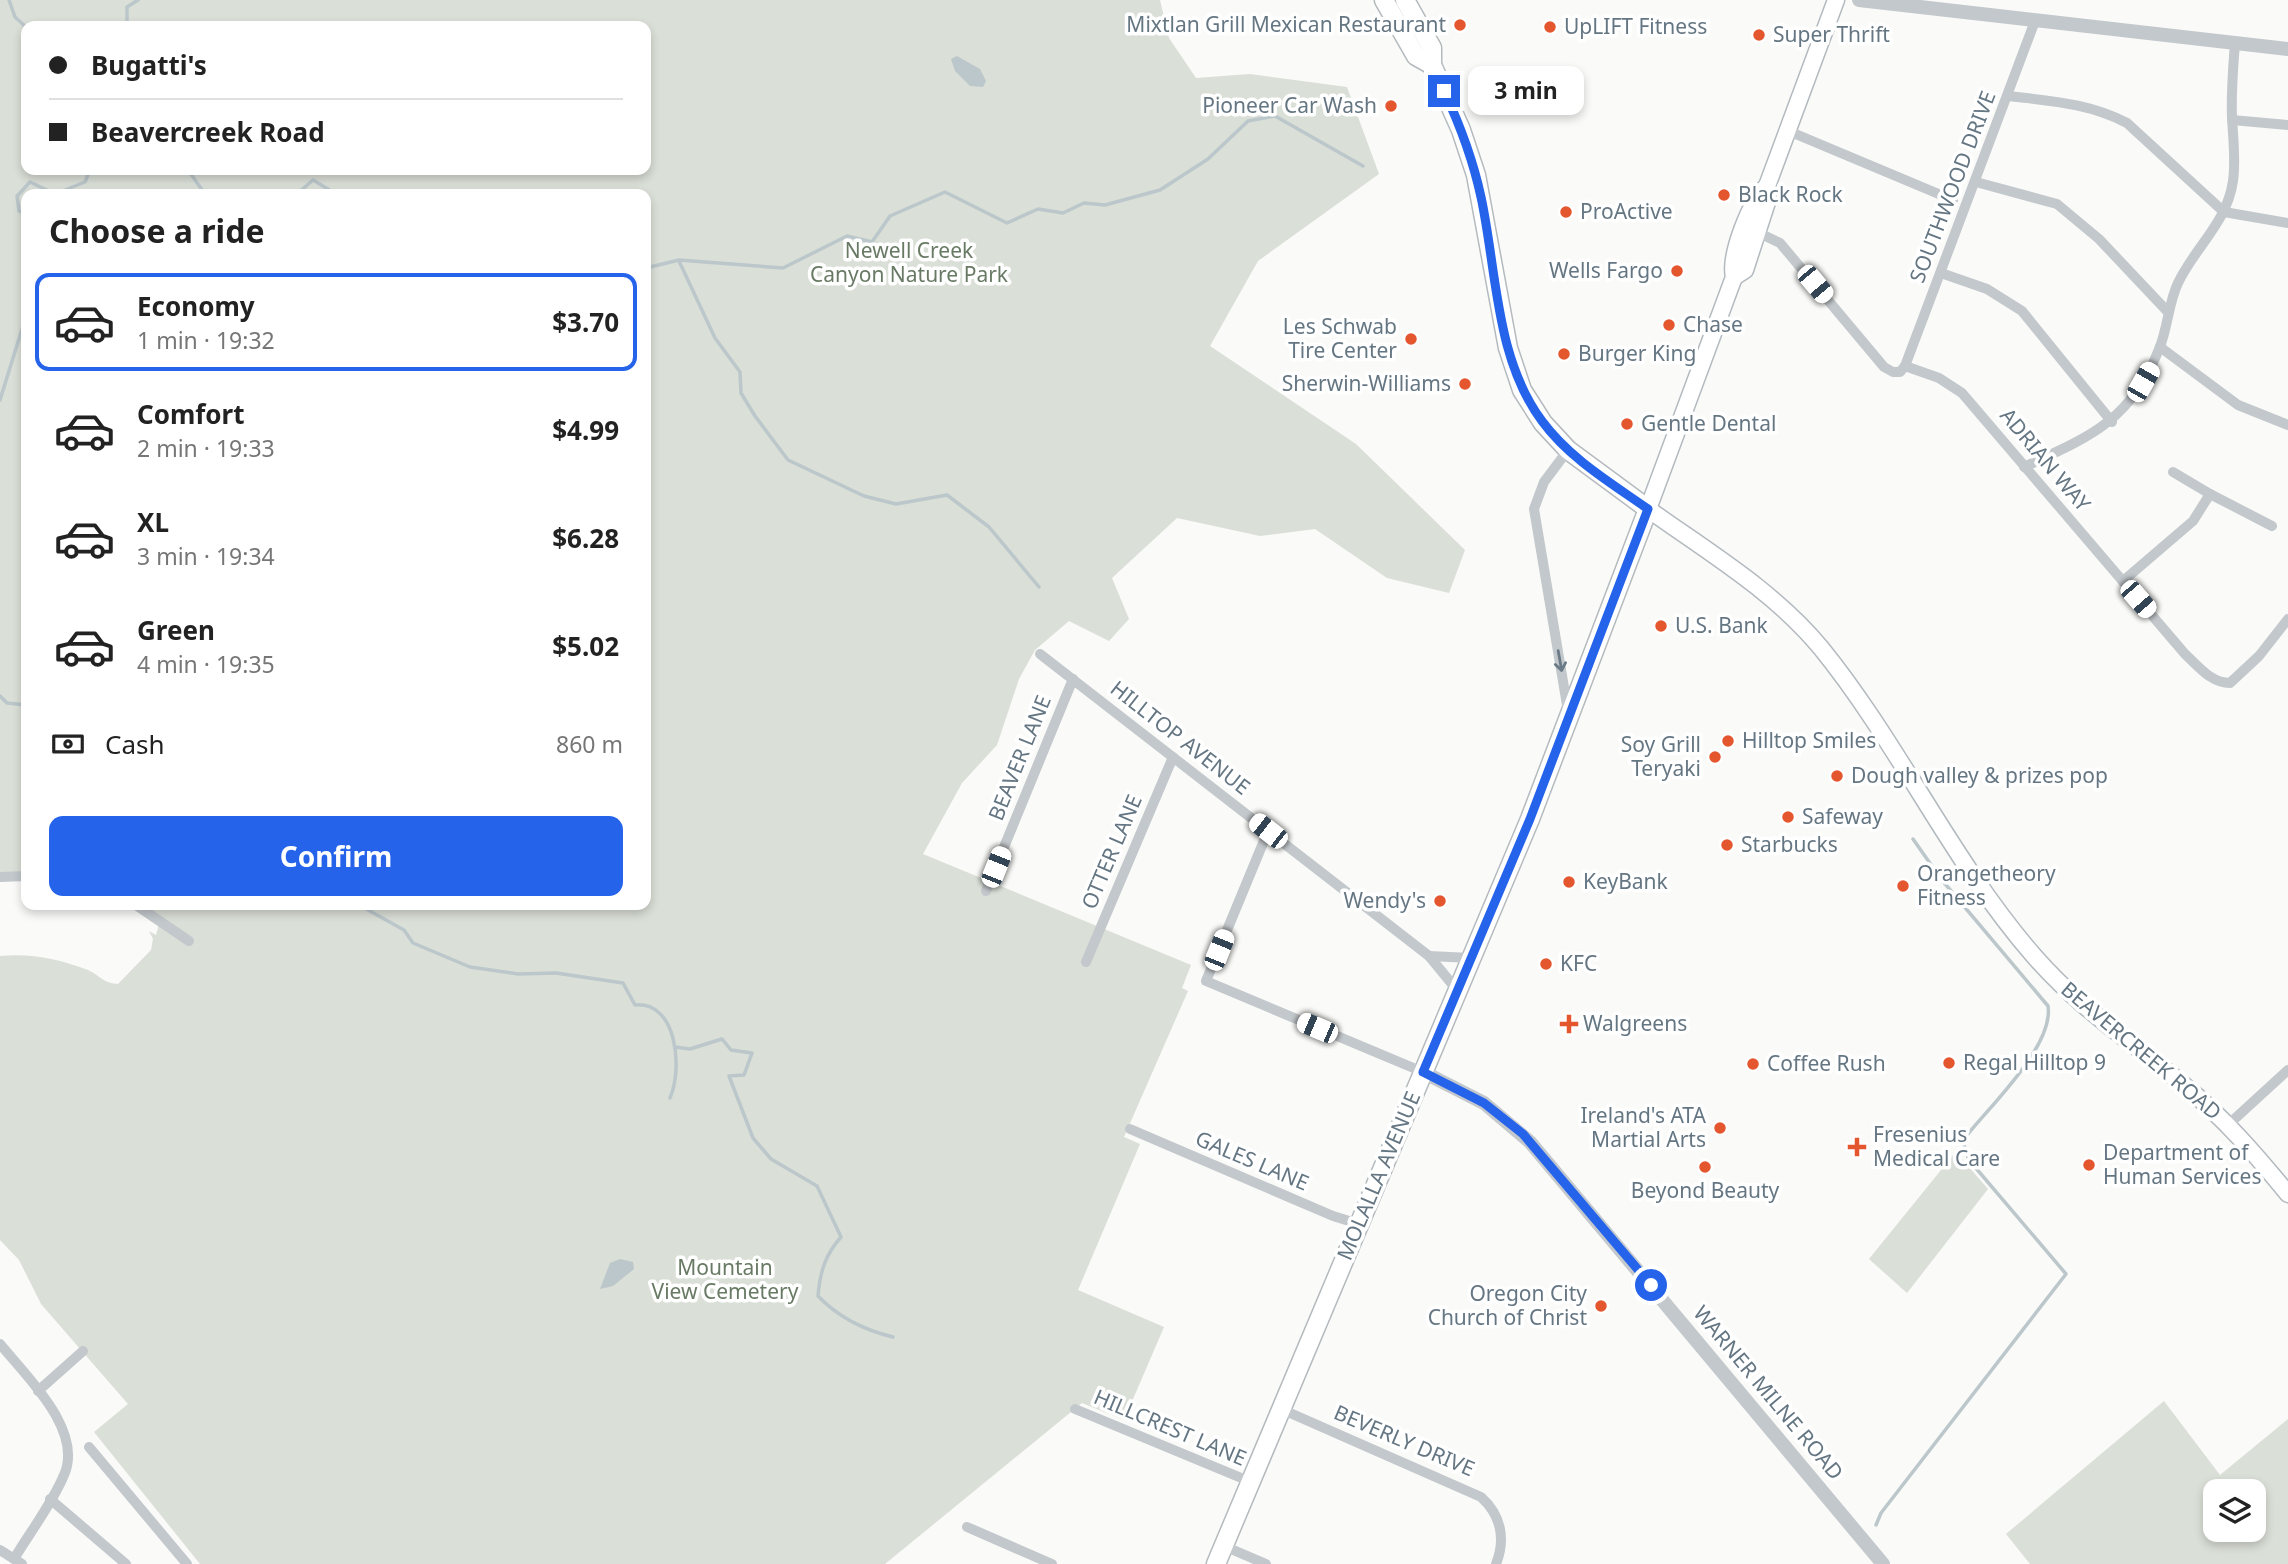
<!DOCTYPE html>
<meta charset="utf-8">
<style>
:root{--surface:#fff;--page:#f6f6f6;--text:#222;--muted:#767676;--line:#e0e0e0;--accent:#2563eb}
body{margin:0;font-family:"Noto Sans",sans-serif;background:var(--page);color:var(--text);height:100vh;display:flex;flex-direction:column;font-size:26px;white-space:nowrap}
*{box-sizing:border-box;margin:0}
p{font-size:23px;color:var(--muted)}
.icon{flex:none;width:38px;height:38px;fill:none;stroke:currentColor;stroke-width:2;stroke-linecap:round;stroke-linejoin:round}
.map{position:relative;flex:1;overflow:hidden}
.side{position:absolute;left:21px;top:189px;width:630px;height:721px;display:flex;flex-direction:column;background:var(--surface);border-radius:14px;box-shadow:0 4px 10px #0003}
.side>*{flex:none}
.hud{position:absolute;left:21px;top:21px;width:630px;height:154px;border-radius:14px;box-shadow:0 4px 10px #0003;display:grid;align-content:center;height:154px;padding:0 28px;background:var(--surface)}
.tools{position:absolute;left:2203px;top:1479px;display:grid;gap:14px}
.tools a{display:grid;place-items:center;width:63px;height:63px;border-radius:14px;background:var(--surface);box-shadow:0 4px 10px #0003;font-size:35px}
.end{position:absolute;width:32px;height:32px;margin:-16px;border:9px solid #2563eb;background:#fff;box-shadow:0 0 0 4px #fff}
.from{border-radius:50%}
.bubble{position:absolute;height:49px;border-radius:14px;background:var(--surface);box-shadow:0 4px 10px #0003;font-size:23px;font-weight:700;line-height:49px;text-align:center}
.car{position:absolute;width:21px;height:42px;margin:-21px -10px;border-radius:9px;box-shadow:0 0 5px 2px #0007;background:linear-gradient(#fff 24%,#345 0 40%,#fff 0 76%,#345 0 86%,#fff 0)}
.hud b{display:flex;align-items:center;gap:24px;height:66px;font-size:26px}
.hud b+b{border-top:2px solid var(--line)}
.hud i{width:18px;height:18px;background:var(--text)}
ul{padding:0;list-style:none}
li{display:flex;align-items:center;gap:21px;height:98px;margin:0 14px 10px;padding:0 14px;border:4px solid transparent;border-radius:14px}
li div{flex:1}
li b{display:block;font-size:26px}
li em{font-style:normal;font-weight:700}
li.on{border-color:var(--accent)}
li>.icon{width:63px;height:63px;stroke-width:1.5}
h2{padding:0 28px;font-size:32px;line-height:84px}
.pay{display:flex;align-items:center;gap:18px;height:77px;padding:0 28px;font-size:26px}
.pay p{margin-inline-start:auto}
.cta{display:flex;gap:14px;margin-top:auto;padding:14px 28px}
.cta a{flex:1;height:80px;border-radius:14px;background:var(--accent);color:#fff;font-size:28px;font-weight:700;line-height:80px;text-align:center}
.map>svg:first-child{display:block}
.green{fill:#dadfd7;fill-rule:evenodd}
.water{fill:#bbc7cb}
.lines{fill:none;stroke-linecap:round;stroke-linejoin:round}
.stream{stroke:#bbc7cb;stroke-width:3.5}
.secondary-casing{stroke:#b3babf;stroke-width:19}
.primary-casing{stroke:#b5babe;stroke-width:21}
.minor{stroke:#c3c8cc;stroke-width:10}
.tertiary{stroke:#c3c8cc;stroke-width:14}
.secondary{stroke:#fff;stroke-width:16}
.primary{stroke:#fff;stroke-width:18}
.oneway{stroke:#6a7a87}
.route{stroke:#2563eb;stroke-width:9}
.poi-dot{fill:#e4572e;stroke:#fff;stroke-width:2.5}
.labels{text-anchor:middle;stroke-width:7;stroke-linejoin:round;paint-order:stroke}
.poi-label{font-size:21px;fill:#657683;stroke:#fff;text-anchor:start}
.street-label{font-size:21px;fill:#657683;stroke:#fff}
.park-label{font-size:21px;fill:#687a64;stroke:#fff}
</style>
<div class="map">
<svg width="2288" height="1564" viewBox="0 0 2288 1564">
<rect width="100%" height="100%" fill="#fafaf8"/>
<!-- green -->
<g class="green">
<path d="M0,0H1160L1169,38L1196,78L1250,74L1347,87L1379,174L1258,261L1210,346L1356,444L1465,550L1449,593L1387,578L1315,529L1260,536L1177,518L1112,578L1129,619L1109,641L1069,621L1035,650L1019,679L997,745L962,783L923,854L1191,965L1182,988L1188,991L1124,1137L1140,1144L1078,1290L1164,1327L1124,1420L1082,1403L885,1564H200L94,1432L128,1404L41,1304L19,1260L0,1240V956C31,953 59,959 88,970C99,975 105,984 118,984L151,950L153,939L149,931L156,935L159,924L136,905H646V194H26V880L0,881ZM26,26H646V170H26Z"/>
<polygon points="1958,1149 1961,1158 1988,1189 1907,1293 1869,1259"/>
<path d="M2164,1401L2220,1475L2288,1419V1564H2030L2006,1534ZM2216,1491H2254V1530H2216Z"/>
</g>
<!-- water -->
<g class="water">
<polygon points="957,56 980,69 986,81 983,87 970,86 955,71 951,59"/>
<polygon points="620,1259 633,1262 634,1269 613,1286 600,1289 610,1263"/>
</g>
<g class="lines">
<!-- stream -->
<g class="stream">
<polyline points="9,0 15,17 26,27"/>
<polyline points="127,26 127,7 138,0"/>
<polyline points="188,170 205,194"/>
<polyline points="55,194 85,182 90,170"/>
<polyline points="297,194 313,180 336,194"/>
<polyline points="26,214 19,211 17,196 30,182 55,194"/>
<polyline points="679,261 715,338 740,372 741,393 755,416 788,460 864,496 896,504 947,495 989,527 1039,587"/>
<polyline points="646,268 679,260 783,268 847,236 872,242 890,216 945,192 1007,223 1038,209 1063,213 1084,203 1105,205 1160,190 1208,159 1248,121 1275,116 1363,166"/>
<polyline points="0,400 26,316"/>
<polyline points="0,696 7,703 26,705"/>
<path d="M359,905L404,930L413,943L470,967L518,974L556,973L623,983L635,1005C677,1001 683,1068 670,1098"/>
<path d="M675,1047L690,1049L722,1039L731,1050L752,1053L744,1075L729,1076L753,1138L771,1159L817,1186L841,1237C825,1255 820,1272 818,1296C839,1318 864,1330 893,1337"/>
<path d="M1876,1525L1881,1513L2066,1274L1969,1160L1964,1145L1968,1134C1992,1104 2054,1045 2048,1006L1941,879L1913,839"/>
</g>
<defs>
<g id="secondary">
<path d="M1767,186C1750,201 1729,256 1734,277L1648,509C1708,552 1774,591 1821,648C1899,744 1952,862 2034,956C2083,1012 2132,1041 2186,1087C2225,1119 2256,1155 2288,1194"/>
<polyline points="1734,277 1745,270 1768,199 1767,186 1836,0"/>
</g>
<g id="primary">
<polyline points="1384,0 1416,56 1432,65"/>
<polyline points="1216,1564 1530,819 1648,509 1568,450 1543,423 1522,390 1508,348 1476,175 1461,130 1432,65 1432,48 1405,0"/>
</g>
</defs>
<!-- secondary casing -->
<use href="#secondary" class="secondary-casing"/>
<!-- primary casing -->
<use href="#primary" class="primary-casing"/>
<!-- minor -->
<g class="minor">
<path d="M2008,96C2050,101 2089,103 2127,123L2224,212L2288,223"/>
<polyline points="2232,120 2288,125"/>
<polyline points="1786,130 1953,200"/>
<polyline points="1976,182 2057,204 2099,239 2167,311"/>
<path d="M1757,232L1780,243L1884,367L1893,372H1900L1905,366L1939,378L1962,393L2185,654C2199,667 2211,683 2230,683L2259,656L2288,619"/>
<polyline points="1941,273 1987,289 2022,311 2112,422"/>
<polyline points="2160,347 2238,405 2288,425"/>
<polyline points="1905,366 2035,21"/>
<path d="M2024,467C2089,437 2131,421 2159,349C2168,328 2168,304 2178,283C2195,247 2227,223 2233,181C2236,160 2233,138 2232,117C2231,92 2233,68 2235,43"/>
<polyline points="2210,494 2272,526"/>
<polyline points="2123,581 2193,521 2210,494 2173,472"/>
<polyline points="1040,654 1429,956 1457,990"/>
<polyline points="1568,711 1534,509 1544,482 1568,450"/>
<polyline points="1268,831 1206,981 1423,1072"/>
<polyline points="0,877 26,876"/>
<polyline points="986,891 1073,679"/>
<polyline points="136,905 189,941"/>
<polyline points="1429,956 1471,958"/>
<polyline points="1086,962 1173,757"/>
<polyline points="2229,1124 2288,1070"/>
<polyline points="1130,1129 1333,1216 1359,1224"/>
<path d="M0,1344C26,1376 84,1430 64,1475C52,1504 30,1532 14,1559"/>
<polyline points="38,1391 83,1351"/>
<polyline points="1075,1409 1251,1482"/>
<path d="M1281,1409L1481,1497C1501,1515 1506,1539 1496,1564"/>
<polyline points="89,1447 187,1564"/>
<polyline points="50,1499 126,1564"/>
<polyline points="967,1527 1052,1564"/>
<polyline points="1224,1546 1266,1564"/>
<polyline points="0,1550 22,1564"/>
</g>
<!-- tertiary -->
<g class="tertiary">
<polyline points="1859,0 2288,49"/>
<polyline points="1423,1072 1484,1103 1530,1142 1883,1564"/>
</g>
<!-- secondary -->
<use href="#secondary" class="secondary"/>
<!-- primary -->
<use href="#primary" class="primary"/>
</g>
<!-- one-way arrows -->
<defs><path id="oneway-shaft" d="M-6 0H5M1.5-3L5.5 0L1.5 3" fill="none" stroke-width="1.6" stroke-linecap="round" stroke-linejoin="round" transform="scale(1.75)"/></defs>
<use class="oneway" href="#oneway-shaft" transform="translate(1560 661) rotate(80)"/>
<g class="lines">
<!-- route -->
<path class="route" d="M1444,91C1460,125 1473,160 1481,197C1497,271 1495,358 1542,421C1569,458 1611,483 1648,509L1530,819L1423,1072L1484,1103L1523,1134L1651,1285"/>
</g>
<!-- markers -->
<g class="poi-dot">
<circle cx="1460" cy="25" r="7"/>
<circle cx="1550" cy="27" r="7"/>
<circle cx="1759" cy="35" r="7"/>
<circle cx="1391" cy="106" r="7"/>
<circle cx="1724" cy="195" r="7"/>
<circle cx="1566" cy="212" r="7"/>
<circle cx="1677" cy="271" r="7"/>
<circle cx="1669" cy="325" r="7"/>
<circle cx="1411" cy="339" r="7"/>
<circle cx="1564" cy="354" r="7"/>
<circle cx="1465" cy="384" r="7"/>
<circle cx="1627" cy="424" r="7"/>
<circle cx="1661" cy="626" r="7"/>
<circle cx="1728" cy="741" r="7"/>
<circle cx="1715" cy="757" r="7"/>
<circle cx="1837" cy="776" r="7"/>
<circle cx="1788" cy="817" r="7"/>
<circle cx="1727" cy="845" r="7"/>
<circle cx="1569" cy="882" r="7"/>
<circle cx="1903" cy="886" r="7"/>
<circle cx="1440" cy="901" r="7"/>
<circle cx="1546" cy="964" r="7"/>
<path d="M1565.5 1013.5h7v7h7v7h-7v7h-7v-7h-7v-7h7z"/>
<circle cx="1949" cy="1063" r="7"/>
<circle cx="1753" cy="1064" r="7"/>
<circle cx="1720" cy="1128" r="7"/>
<path d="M1853.5 1136.5h7v7h7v7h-7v7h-7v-7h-7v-7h7z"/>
<circle cx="2089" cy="1165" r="7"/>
<circle cx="1705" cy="1167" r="7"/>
<circle cx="1601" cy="1306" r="7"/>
</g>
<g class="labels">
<!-- poi labels -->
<g class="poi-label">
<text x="1446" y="32" text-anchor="end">Mixtlan Grill Mexican Restaurant</text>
<text x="1564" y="34">UpLIFT Fitness</text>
<text x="1773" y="42">Super Thrift</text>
<text x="1377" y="113" text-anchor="end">Pioneer Car Wash</text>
<text x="1738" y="202">Black Rock</text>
<text x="1580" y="219">ProActive</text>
<text x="1663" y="278" text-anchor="end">Wells Fargo</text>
<text x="1683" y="332">Chase</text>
<text x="1397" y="334" text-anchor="end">Les Schwab<tspan x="1397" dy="24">Tire Center</tspan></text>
<text x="1578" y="361">Burger King</text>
<text x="1451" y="391" text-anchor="end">Sherwin-Williams</text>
<text x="1641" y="431">Gentle Dental</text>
<text x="1675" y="633">U.S. Bank</text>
<text x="1742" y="748">Hilltop Smiles</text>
<text x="1701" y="752" text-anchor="end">Soy Grill<tspan x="1701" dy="24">Teryaki</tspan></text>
<text x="1851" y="783">Dough valley &amp; prizes pop</text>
<text x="1802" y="824">Safeway</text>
<text x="1741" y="852">Starbucks</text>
<text x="1917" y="881">Orangetheory<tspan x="1917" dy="24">Fitness</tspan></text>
<text x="1583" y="889">KeyBank</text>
<text x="1426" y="908" text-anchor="end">Wendy's</text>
<text x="1560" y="971">KFC</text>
<text x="1583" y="1031">Walgreens</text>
<text x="1963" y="1070">Regal Hilltop 9</text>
<text x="1767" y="1071">Coffee Rush</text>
<text x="1706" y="1123" text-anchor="end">Ireland's ATA<tspan x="1706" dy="24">Martial Arts</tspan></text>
<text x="1873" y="1142">Fresenius<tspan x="1873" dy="24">Medical Care</tspan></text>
<text x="2103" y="1160">Department of<tspan x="2103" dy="24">Human Services</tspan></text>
<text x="1705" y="1198" text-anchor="middle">Beyond Beauty</text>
<text x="1587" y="1301" text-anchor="end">Oregon City<tspan x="1587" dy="24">Church of Christ</tspan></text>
</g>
<!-- street labels -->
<g class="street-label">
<text transform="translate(1953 187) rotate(-69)" y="7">SOUTHWOOD DRIVE</text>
<text transform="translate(2045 460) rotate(50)" y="7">ADRIAN WAY</text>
<text transform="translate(1180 738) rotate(38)" y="7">HILLTOP AVENUE</text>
<text transform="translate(1020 758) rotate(-68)" y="7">BEAVER LANE</text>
<text transform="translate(1112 852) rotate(-67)" y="7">OTTER LANE</text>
<text transform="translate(2141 1051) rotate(40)" y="7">BEAVERCREEK ROAD</text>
<text transform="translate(1252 1161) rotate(23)" y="7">GALES LANE</text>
<text transform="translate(1379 1176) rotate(-67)" y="7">MOLALLA AVENUE</text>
<text transform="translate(1768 1393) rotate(50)" y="7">WARNER MILNE ROAD</text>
<text transform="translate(1170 1428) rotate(23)" y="7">HILLCREST LANE</text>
<text transform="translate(1404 1441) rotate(23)" y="7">BEVERLY DRIVE</text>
</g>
<!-- park labels -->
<g class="park-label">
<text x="909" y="258">Newell Creek<tspan x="909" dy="24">Canyon Nature Park</tspan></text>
<text x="725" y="1275">Mountain<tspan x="725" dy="24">View Cemetery</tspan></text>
</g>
</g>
</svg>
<div class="tools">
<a><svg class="icon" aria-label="layers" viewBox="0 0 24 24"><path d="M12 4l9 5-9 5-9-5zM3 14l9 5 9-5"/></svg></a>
</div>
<i class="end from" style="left:1651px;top:1285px"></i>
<i class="end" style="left:1444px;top:91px"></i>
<div class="bubble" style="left:1468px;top:66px;width:116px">3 min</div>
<i class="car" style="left:1815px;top:284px;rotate:140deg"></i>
<i class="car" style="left:2143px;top:382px;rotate:30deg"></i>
<i class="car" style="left:2138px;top:599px;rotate:139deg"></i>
<i class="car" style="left:1268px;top:831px;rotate:308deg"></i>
<i class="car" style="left:996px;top:867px;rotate:22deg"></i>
<i class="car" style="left:1219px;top:950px;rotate:22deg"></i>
<i class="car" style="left:1317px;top:1028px;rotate:293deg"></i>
<div class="hud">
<b><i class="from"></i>Bugatti's</b>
<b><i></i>Beavercreek Road</b>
</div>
<section class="side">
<h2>Choose a ride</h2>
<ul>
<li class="on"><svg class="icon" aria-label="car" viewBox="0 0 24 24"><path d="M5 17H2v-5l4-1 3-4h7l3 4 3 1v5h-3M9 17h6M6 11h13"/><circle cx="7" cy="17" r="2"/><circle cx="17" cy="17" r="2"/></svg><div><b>Economy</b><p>1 min · 19:32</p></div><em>$3.70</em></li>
<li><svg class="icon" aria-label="car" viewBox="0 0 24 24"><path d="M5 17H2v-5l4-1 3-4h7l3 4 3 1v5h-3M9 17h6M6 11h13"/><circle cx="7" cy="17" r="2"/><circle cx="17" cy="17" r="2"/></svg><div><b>Comfort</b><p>2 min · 19:33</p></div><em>$4.99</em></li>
<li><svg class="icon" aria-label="car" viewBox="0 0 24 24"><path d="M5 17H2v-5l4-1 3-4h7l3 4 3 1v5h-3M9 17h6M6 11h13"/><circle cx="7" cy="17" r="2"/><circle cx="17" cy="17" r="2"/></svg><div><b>XL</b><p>3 min · 19:34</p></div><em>$6.28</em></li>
<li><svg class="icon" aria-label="car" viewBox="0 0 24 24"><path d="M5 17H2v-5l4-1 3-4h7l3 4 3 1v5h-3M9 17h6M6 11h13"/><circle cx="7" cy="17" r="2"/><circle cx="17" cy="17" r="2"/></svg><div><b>Green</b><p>4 min · 19:35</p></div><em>$5.02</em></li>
</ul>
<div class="pay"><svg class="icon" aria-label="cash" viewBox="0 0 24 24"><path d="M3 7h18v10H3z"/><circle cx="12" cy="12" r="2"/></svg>Cash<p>860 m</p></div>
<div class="cta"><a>Confirm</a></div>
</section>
</div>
